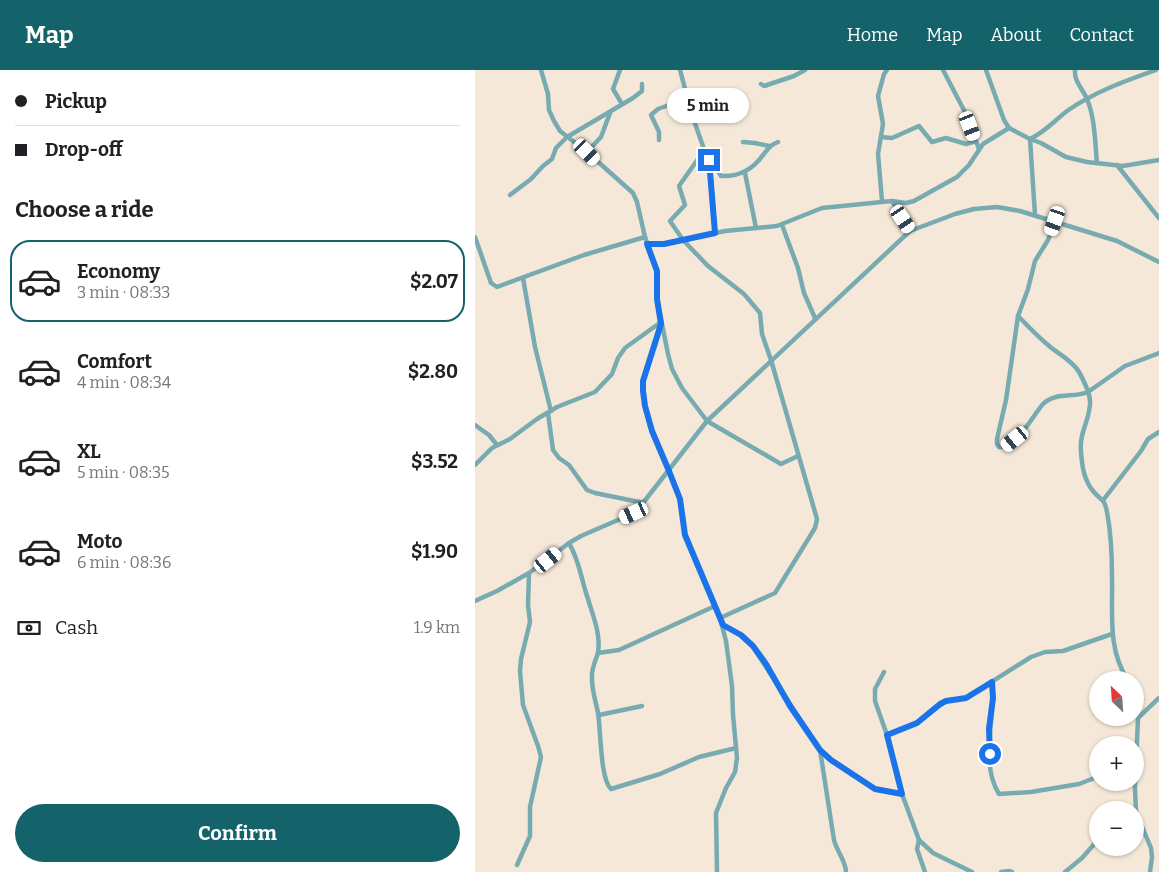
<!DOCTYPE html>
<meta charset="utf-8">
<style>
:root{--surface:#fff;--page:#f2f2f2;--text:#202124;--muted:#757577;--line:#e0e0e0;--accent:#14636a}
body{margin:0;font-family:Bitter,serif;background:var(--page);color:var(--text);height:100vh;display:flex;flex-direction:column;font-size:19px;white-space:nowrap}
*{box-sizing:border-box;margin:0}
p{font-size:16px;color:var(--muted)}
.icon{flex:none;width:28px;height:28px;fill:none;stroke:currentColor;stroke-width:2;stroke-linecap:round;stroke-linejoin:round}
.map{position:relative;flex:1;overflow:hidden}
.side{display:flex;flex-direction:column;background:var(--surface);width:475px}
.side>*{flex:none}
.guide{display:grid;align-content:center;height:110px;padding:0 15px;background:var(--surface)}
.needle{width:32px;rotate:335deg}
.fabs{position:absolute;left:614px;top:601px;display:grid;gap:10px}
.fabs a{display:grid;place-items:center;width:55px;height:55px;border-radius:50%;background:var(--surface);box-shadow:0 1px 4px #0004;font-size:25px}
.end{position:absolute;width:22px;height:22px;margin:-11px;border:6px solid #1a73e8;background:#fff;box-shadow:0 0 0 2px #fff}
.from{border-radius:50%}
.bubble{position:absolute;height:35px;border-radius:18px;background:var(--surface);box-shadow:0 1px 4px #0004;font-size:16px;font-weight:700;line-height:35px;text-align:center}
.car{position:absolute;width:15px;height:30px;margin:-15px -8px;border-radius:6px;box-shadow:0 0 4px 1px #0007;background:linear-gradient(#fff 24%,#345 0 40%,#fff 0 76%,#345 0 86%,#fff 0)}
.guide b{display:flex;align-items:center;gap:18px;height:48px;font-size:19px}
.guide b+b{border-top:1px solid var(--line)}
.guide i{width:12px;height:12px;background:var(--text)}
ul{padding:0;list-style:none}
li{display:flex;align-items:center;gap:15px;height:82px;margin:0 10px 8px;padding:0 5px;border:2px solid transparent;border-radius:20px}
li div{flex:1}
li b{display:block;font-size:19px}
li em{font-style:normal;font-weight:700}
li.current{border-color:var(--accent)}
li>.icon{width:45px;height:45px;stroke-width:1.5}
h2{padding:0 15px;font-size:22px;line-height:60px}
.pay{display:flex;align-items:center;gap:12px;height:55px;padding:0 15px;font-size:19px}
.pay p{margin-inline-start:auto}
.cta{display:flex;gap:10px;margin-top:auto;padding:10px 15px}
.cta a{flex:1;height:58px;border-radius:30px;background:var(--accent);color:#fff;font-size:20px;font-weight:700;line-height:58px;text-align:center}
header{display:flex;align-items:center;gap:30px;box-sizing:border-box;height:70px;padding:0 25px;background:var(--accent);color:#fff}
header strong{font-size:24px}
nav{display:flex;gap:28px;margin-inline-start:auto;font-size:18px}
main{display:flex;flex:1;min-height:0}
.map>svg:first-child{display:block}
.lines{fill:none;stroke-linecap:round;stroke-linejoin:round}
.street{stroke:#78abb1;stroke-width:4.5}
.route{stroke:#1a73e8;stroke-width:6}
</style>
<header>
<strong>Map</strong>
<nav><a>Home</a><a>Map</a><a>About</a><a>Contact</a></nav>
</header>
<main>
<section class="side">
<div class="guide">
<b><i class="from"></i>Pickup</b>
<b><i></i>Drop-off</b>
</div>
<h2>Choose a ride</h2>
<ul>
<li class="current"><svg class="icon" aria-label="car" viewBox="0 0 24 24"><path d="M5 17H2v-5l4-1 3-4h7l3 4 3 1v5h-3M9 17h6M6 11h13"/><circle cx="7" cy="17" r="2"/><circle cx="17" cy="17" r="2"/></svg><div><b>Economy</b><p>3 min · 08:33</p></div><em>$2.07</em></li>
<li><svg class="icon" aria-label="car" viewBox="0 0 24 24"><path d="M5 17H2v-5l4-1 3-4h7l3 4 3 1v5h-3M9 17h6M6 11h13"/><circle cx="7" cy="17" r="2"/><circle cx="17" cy="17" r="2"/></svg><div><b>Comfort</b><p>4 min · 08:34</p></div><em>$2.80</em></li>
<li><svg class="icon" aria-label="car" viewBox="0 0 24 24"><path d="M5 17H2v-5l4-1 3-4h7l3 4 3 1v5h-3M9 17h6M6 11h13"/><circle cx="7" cy="17" r="2"/><circle cx="17" cy="17" r="2"/></svg><div><b>XL</b><p>5 min · 08:35</p></div><em>$3.52</em></li>
<li><svg class="icon" aria-label="car" viewBox="0 0 24 24"><path d="M5 17H2v-5l4-1 3-4h7l3 4 3 1v5h-3M9 17h6M6 11h13"/><circle cx="7" cy="17" r="2"/><circle cx="17" cy="17" r="2"/></svg><div><b>Moto</b><p>6 min · 08:36</p></div><em>$1.90</em></li>
</ul>
<div class="pay"><svg class="icon" aria-label="cash" viewBox="0 0 24 24"><path d="M3 7h18v10H3z"/><circle cx="12" cy="12" r="2"/></svg>Cash<p>1.9 km</p></div>
<div class="cta"><a>Confirm</a></div>
</section>
<div class="map">
<svg width="684" height="802" viewBox="0 0 684 802">
<rect width="100%" height="100%" fill="#f5e8d8"/>
<g class="lines">
<!-- street -->
<g class="street">
<polyline points="66,0 73,24 74,40 79,51 85,61 112,82 158,123 162,132 170,167 182,201 182,229 193,284 197,299 207,318 232,351 306,394 323,386"/>
<polyline points="145,0 138,19 147,34"/>
<polyline points="205,0 217,45 235,96 240,163"/>
<polyline points="468,0 492,46 504,79"/>
<path d="M511,0L529,50L534,58L555,69C570,62 579,51 592,41C619,22 650,11 681,0"/>
<path d="M600,0C599,12 608,19 612,29C620,48 620,72 622,93"/>
<polyline points="286,14 289,16 319,6 330,0"/>
<polyline points="406,67 417,68 444,56 457,72 471,68 491,74 501,71"/>
<polyline points="184,70 184,62 176,45 183,39 213,28"/>
<polyline points="268,72 280,73 294,76"/>
<polyline points="230,79 204,116 210,135 195,151 208,170 233,196 269,224 285,243 287,264 296,290 342,449 340,458 300,523 245,548"/>
<polyline points="112,82 126,67 135,43"/>
<polyline points="642,95 684,148"/>
<path d="M235,96H240L246,106C264,107 278,99 288,85C293,79 295,75 303,72"/>
<polyline points="270,103 281,158"/>
<polyline points="35,125 56,109 68,96 77,89 81,78 92,67 158,28 167,21 167,14"/>
<polyline points="407,131 403,84 408,54 403,26 409,4 412,0"/>
<polyline points="417,131 431,133 439,131 482,107 494,95 508,74 534,58"/>
<polyline points="560,145 555,69 566,73 591,87 612,92 648,96 684,90"/>
<path d="M580,151L573,170L560,191L553,219L543,246L531,330L522,369V374L524,377C541,379 558,345 568,334C580,322 598,328 613,322L650,296L684,283"/>
<polyline points="307,155 323,198 329,223 340,248"/>
<polyline points="0,167 16,213 22,217 109,185 170,167"/>
<polyline points="172,174 189,174 250,161 302,156 347,138 417,131 435,161"/>
<polyline points="48,208 60,277 76,341"/>
<path d="M543,246C553,256 562,266 573,275C583,284 597,290 604,302C609,311 616,324 615,334C614,352 604,363 606,382C607,396 609,410 618,421C626,431 629,427 632,442C636,463 637,485 637,507C638,541 632,580 653,610"/>
<polyline points="186,254 168,311 168,321 170,336 177,361 194,401 205,429 210,465 245,548 251,571 257,616 258,645 262,688 260,702 251,718 241,743 242,802"/>
<polyline points="73,343 78,380 84,388 94,395 112,420 120,423 169,433"/>
<polyline points="0,355 14,365 22,375"/>
<polyline points="0,395 17,378 35,369 62,349 82,337 120,322 137,304 143,288 150,278 186,252"/>
<polyline points="629,429 666,381 673,369 684,362"/>
<path d="M94,473C105,492 106,509 113,529C118,546 126,564 123,583L144,580L240,536"/>
<polyline points="0,531 22,521 54,503 94,473 106,466 159,443 164,438 232,351 435,161 480,144 499,139 522,137 545,141 642,171 684,192"/>
<polyline points="247,555 266,565 278,577 345,680 356,690 400,719 427,724"/>
<path d="M123,583C120,592 116,599 117,609C117,621 121,632 123,643C126,660 125,709 136,719L185,704L224,687L261,678"/>
<polyline points="409,602 400,619 400,631 412,665 427,724 444,770 458,783 497,802"/>
<path d="M517,612C521,647 504,692 524,724L556,722L604,714L622,707"/>
<polyline points="660,625 663,648 660,719 661,742 676,778 677,787 675,802"/>
<polyline points="124,645 167,636"/>
<polyline points="663,648 684,628"/>
<polyline points="412,665 442,653 471,631 491,628 556,587 570,582 588,581 637,564"/>
<path d="M345,680L359,770C362,782 371,791 371,802"/>
<polyline points="444,770 442,779 450,802"/>
<polyline points="42,795 55,766 55,737 66,687 63,676 48,635 45,601 46,589 55,552 53,535 54,503"/>
<polyline points="526,802 534,801 537,802"/>
<polyline points="590,802 607,788 622,771"/>
</g>
</g>
<g class="lines">
<!-- route -->
<polyline class="route" points="234,90 240,163 189,174 172,174 182,201 182,229 186,254 168,311 168,321 170,336 177,361 194,401 205,429 210,465 248,555 266,565 278,576 291,594 315,636 345,680 356,690 400,719 427,724 412,665 442,653 465,634 471,631 491,628 517,612 518,628 514,659 515,684"/>
</g>
</svg>
<div class="fabs">
<a><svg class="needle" viewBox="-14 -14 28 28"><path d="M0-13l5 13h-10z" fill="#e53935"/><path d="M0 13l5-13h-10z" fill="#757577"/></svg></a>
<a>+</a>
<a>−</a>
</div>
<i class="end from" style="left:515px;top:684px"></i>
<i class="end" style="left:234px;top:90px"></i>
<div class="bubble" style="left:192px;top:18px;width:82px">5 min</div>
<i class="car" style="left:495px;top:56px;rotate:159deg"></i>
<i class="car" style="left:112px;top:82px;rotate:135deg"></i>
<i class="car" style="left:428px;top:149px;rotate:146deg"></i>
<i class="car" style="left:580px;top:151px;rotate:199deg"></i>
<i class="car" style="left:540px;top:369px;rotate:231deg"></i>
<i class="car" style="left:159px;top:443px;rotate:246deg"></i>
<i class="car" style="left:73px;top:490px;rotate:51deg"></i>
</div>
</main>
